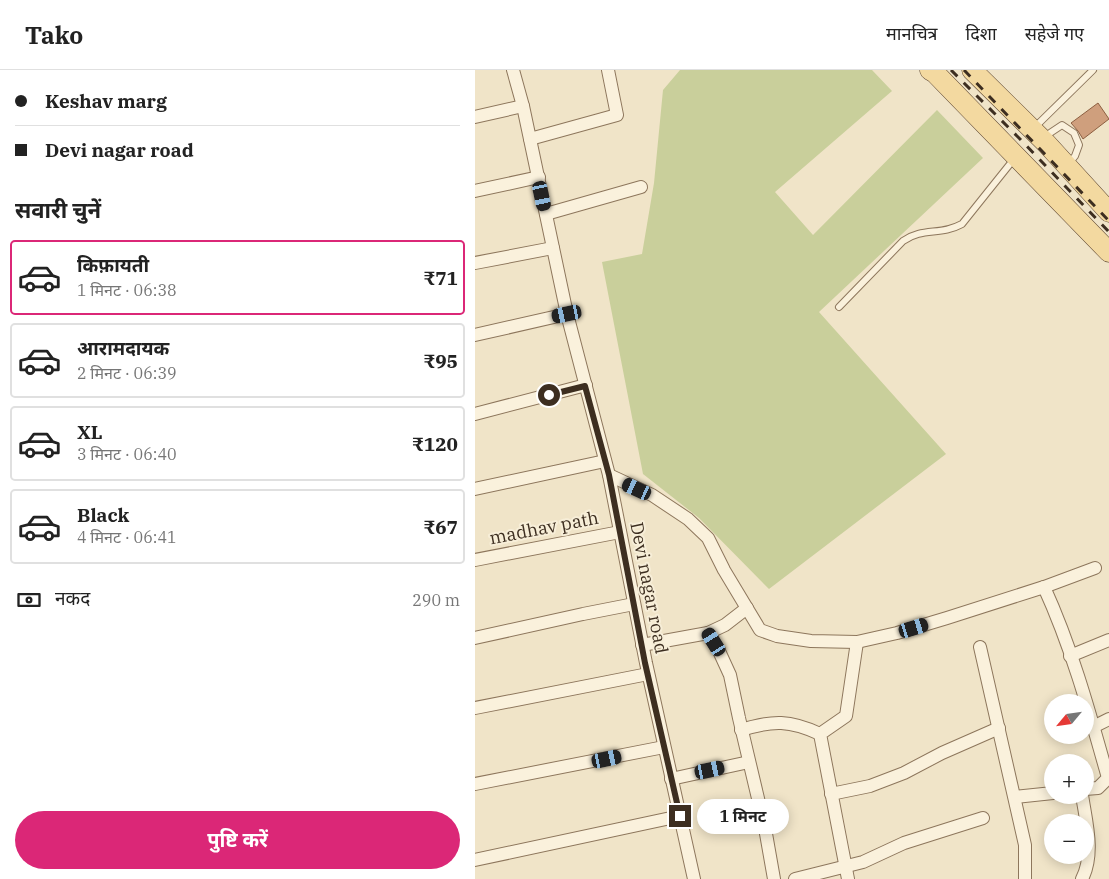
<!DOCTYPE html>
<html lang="hi">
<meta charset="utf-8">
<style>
:root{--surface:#fff;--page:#f6f6f6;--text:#222;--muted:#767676;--line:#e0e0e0;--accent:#db2777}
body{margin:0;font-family:"IBM Plex Serif","Noto Sans Devanagari",serif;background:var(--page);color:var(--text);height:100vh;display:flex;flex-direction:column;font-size:19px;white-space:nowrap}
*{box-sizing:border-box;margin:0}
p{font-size:16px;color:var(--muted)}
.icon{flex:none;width:28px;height:28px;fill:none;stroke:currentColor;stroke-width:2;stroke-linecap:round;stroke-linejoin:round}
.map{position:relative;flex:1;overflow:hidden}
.side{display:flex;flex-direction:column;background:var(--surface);width:475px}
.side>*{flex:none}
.hud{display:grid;align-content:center;height:110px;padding:0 15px;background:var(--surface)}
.needle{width:32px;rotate:241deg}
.controls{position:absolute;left:569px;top:624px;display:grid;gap:10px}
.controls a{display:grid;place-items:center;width:50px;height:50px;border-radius:50%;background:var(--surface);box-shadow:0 2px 12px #0003;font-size:25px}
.end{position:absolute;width:22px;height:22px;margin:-11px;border:6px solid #3d2e20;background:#fff;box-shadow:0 0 0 2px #fff}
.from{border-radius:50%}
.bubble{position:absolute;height:35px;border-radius:18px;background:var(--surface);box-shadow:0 2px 12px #0003;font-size:16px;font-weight:700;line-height:35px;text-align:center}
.car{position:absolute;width:15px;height:30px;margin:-15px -8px;border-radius:6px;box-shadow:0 0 4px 1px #0007;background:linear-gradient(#222 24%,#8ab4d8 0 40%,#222 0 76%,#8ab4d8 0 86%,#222 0)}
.hud b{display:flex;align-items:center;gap:18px;height:48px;font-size:19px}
.hud b+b{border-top:1px solid var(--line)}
.hud i{width:12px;height:12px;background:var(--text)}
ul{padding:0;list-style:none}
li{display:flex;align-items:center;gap:15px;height:75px;margin:0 10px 8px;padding:0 5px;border:2px solid var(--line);border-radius:5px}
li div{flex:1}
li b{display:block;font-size:19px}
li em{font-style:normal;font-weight:700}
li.active{border-color:var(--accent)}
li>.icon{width:45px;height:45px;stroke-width:1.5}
h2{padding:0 15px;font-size:22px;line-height:60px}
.pay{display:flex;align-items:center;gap:12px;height:55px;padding:0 15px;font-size:19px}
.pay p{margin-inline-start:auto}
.primary-button{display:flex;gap:10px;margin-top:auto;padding:10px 15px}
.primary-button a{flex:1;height:58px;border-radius:30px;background:var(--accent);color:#fff;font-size:20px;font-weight:700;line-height:58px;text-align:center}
header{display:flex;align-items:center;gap:30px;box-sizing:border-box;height:70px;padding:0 25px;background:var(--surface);border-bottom:1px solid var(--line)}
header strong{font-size:24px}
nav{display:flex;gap:28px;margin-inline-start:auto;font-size:18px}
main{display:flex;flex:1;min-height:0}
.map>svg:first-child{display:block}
.green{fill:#c9cf9b}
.building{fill:#cf9f7d;stroke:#8d5f41}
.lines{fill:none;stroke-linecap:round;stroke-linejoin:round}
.lane-casing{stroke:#8d765c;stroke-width:8}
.street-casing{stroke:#8d765c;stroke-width:14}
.primary-casing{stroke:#5b4430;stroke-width:21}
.lane{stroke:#faf1dc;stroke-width:6}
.street{stroke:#faf1dc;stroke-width:12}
.primary{stroke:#f3d9a0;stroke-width:20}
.rail{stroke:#3d2e20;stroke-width:3;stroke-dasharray:9 9;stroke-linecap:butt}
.route{stroke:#3d2e20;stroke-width:6}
.labels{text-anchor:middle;stroke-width:4;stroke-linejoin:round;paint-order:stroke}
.street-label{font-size:18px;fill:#3d2e20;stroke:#f7eed8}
</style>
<header>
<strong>Tako</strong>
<nav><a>मानचित्र</a><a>दिशा</a><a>सहेजे गए</a></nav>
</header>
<main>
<section class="side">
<div class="hud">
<b><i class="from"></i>Keshav marg</b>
<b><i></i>Devi nagar road</b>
</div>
<h2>सवारी चुनें</h2>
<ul>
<li class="active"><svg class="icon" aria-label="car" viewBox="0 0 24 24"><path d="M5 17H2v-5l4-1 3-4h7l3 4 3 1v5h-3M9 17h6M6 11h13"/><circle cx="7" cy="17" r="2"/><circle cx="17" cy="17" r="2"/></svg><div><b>किफ़ायती</b><p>1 मिनट · 06:38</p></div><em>₹71</em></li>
<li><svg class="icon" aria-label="car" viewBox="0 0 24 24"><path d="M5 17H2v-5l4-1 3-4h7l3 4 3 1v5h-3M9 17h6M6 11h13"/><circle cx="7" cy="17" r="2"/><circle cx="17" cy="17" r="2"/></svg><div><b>आरामदायक</b><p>2 मिनट · 06:39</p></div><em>₹95</em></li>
<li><svg class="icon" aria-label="car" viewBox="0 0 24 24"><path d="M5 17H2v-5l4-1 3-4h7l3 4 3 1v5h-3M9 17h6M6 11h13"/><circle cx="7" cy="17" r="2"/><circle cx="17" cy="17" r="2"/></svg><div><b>XL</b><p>3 मिनट · 06:40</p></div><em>₹120</em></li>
<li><svg class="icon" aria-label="car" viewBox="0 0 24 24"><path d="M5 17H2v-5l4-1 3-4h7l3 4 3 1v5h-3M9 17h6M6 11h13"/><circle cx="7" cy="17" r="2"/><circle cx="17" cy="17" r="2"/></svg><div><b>Black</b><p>4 मिनट · 06:41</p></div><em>₹67</em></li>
</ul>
<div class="pay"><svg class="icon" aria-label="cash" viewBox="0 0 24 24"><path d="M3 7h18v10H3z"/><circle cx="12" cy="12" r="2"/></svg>नकद<p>290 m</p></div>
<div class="primary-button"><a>पुष्टि करें</a></div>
</section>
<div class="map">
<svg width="634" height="809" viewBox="0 0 634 809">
<rect width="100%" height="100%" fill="#f0e4c8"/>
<!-- green -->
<polygon class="green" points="205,0 397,0 417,21 300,122 338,165 462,40 508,88 344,242 471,384 294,519 224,448 168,404 127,192 167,184 179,113 188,20"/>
<!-- building -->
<polygon class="building" points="623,33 634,49 608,69 603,61 596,53"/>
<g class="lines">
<defs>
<g id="lane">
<polyline points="560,57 618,0"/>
<polyline points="569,67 587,55 599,63 604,75 600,86 594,93"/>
<path d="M364,237L428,171C448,157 465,166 487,154L539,89"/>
</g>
<g id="street">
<polyline points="38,0 48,36 92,244 134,405 171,593 219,809"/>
<polyline points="0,47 48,36"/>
<polyline points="55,69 142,45 133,0"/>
<polyline points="0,121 64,107"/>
<polyline points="71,144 166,117"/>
<polyline points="0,193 78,178"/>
<polyline points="0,265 92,244"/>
<polyline points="0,344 111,315"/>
<polyline points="134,405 177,425 213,449 233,468 249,500 285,560 302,566 336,571 382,572 422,563 472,548 569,517 620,498"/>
<polyline points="0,419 130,391"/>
<polyline points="0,490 145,462"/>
<path d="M569,517C597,578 615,644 633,708L623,718L610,719"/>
<polyline points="233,563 250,555 272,538"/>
<polyline points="0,568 108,544 159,534"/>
<polyline points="167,575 233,563 244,581 255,605 264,648 290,758 299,809"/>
<polyline points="505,577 550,775 550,809"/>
<polyline points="595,586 634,570"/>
<polyline points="0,638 173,604"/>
<polyline points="618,657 634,649"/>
<path d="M266,660C298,650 315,650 345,664"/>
<polyline points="196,709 274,692"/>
<polyline points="0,714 189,677"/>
<polyline points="356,724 395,716 429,703 467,683 524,658"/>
<polyline points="540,727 578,723"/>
<polyline points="0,790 205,746"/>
<polyline points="320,809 388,792 429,773 508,748"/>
<polyline points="373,809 345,664 371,646 382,572"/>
<path d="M607,809C620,783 611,752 607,725"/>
</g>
<g id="primary">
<polyline points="455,0 460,3 634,182"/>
<polyline points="497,0 571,73 634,142"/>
</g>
</defs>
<!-- lane casing -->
<use href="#lane" class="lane-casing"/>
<!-- street casing -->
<use href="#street" class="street-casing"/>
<!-- primary casing -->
<use href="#primary" class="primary-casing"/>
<!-- lane -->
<use href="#lane" class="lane"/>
<!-- street -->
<use href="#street" class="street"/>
<!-- primary -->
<use href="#primary" class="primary"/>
<!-- rail -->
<g class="rail">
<polyline points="476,0 543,67 634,162"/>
<polyline points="489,0 634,151"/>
</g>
</g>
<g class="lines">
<!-- route -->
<polyline class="route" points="74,325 110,316 134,405 170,593 205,746"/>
</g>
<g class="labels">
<!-- street labels -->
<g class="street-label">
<text transform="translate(69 458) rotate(-11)" y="6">madhav path</text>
<text transform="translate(174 518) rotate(79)" y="6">Devi nagar road</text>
</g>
</g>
</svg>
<div class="controls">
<a><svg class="needle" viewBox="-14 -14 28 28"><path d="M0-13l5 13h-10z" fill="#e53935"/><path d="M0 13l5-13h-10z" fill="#767676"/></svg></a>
<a>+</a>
<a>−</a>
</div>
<i class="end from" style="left:74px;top:325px"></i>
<i class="end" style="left:205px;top:746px"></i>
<div class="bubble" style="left:222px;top:729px;width:92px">1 मिनट</div>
<i class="car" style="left:67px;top:126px;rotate:168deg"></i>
<i class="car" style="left:92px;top:244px;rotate:258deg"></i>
<i class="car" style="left:162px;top:419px;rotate:295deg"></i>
<i class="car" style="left:439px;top:558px;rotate:73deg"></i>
<i class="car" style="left:239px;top:572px;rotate:328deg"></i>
<i class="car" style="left:132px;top:689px;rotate:78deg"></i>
<i class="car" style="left:235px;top:700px;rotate:78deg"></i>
</div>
</main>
